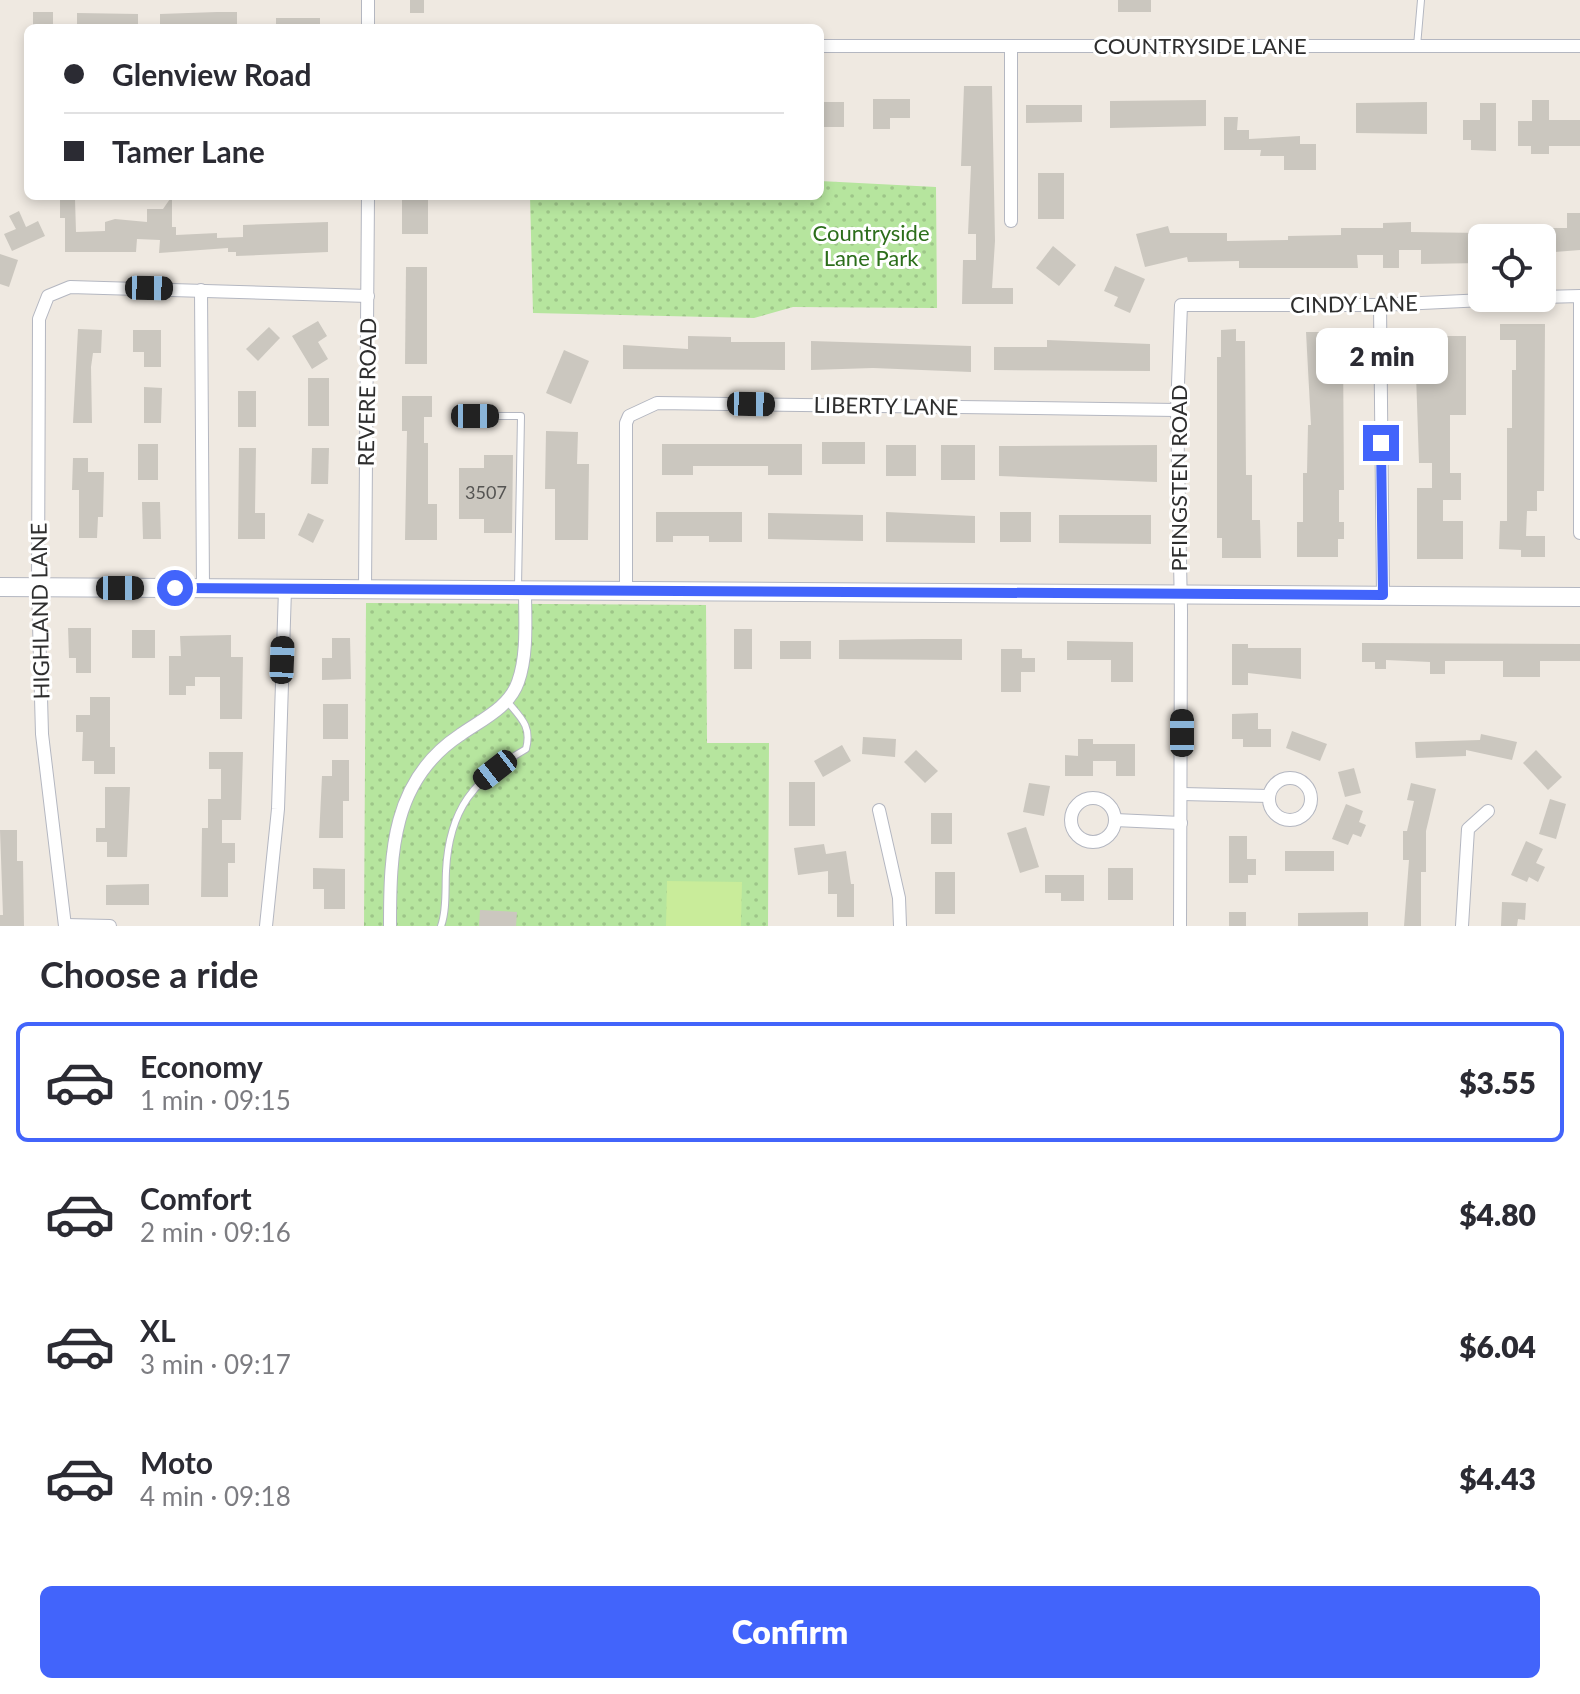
<!DOCTYPE html>
<meta charset="utf-8">
<style>
:root{--surface:#fff;--page:#f2f2f3;--text:#2b2b33;--muted:#7c7c81;--line:#e1e1e2;--accent:#4264fb}
body{margin:0;font-family:Lato,sans-serif;background:var(--page);color:var(--text);height:100vh;display:flex;flex-direction:column;font-size:30px;white-space:nowrap}
*{box-sizing:border-box;margin:0}
p{font-size:26px;color:var(--muted)}
.icon{flex:none;width:44px;height:44px;fill:none;stroke:currentColor;stroke-width:2;stroke-linecap:round;stroke-linejoin:round}
.map{position:relative;height:926px;overflow:hidden}
.details{display:flex;flex-direction:column;background:var(--surface);flex:1}
.details>*{flex:none}
.top-card{position:absolute;left:24px;top:24px;width:800px;height:176px;border-radius:12px;box-shadow:0 4px 12px #0003;display:grid;align-content:center;height:176px;padding:0 40px;background:var(--surface)}
.fabs{position:absolute;left:1468px;top:224px;display:grid;gap:16px}
.fabs a{display:grid;place-items:center;width:88px;height:88px;border-radius:12px;background:var(--surface);box-shadow:0 4px 12px #0003;font-size:40px}
.end{position:absolute;width:36px;height:36px;margin:-18px;border:10px solid #4264fb;background:#fff;box-shadow:0 0 0 4px #fff}
.from{border-radius:50%}
.bubble{position:absolute;height:56px;border-radius:12px;background:var(--surface);box-shadow:0 4px 12px #0003;font-size:26px;font-weight:800;line-height:56px;text-align:center}
.car{position:absolute;width:24px;height:48px;margin:-24px -12px;border-radius:10px;box-shadow:0 0 6px 2px #0007;background:linear-gradient(#222 24%,#8ab4d8 0 40%,#222 0 76%,#8ab4d8 0 86%,#222 0)}
.top-card b{display:flex;align-items:center;gap:28px;height:76px;font-size:30px}
.top-card b+b{border-top:2px solid var(--line)}
.top-card i{width:20px;height:20px;background:var(--text)}
ul{padding:0;list-style:none}
li{display:flex;align-items:center;gap:24px;height:120px;margin:0 16px 12px;padding:0 24px;border:4px solid transparent;border-radius:12px}
li div{flex:1}
li b{display:block;font-size:30px}
li em{font-style:normal;font-weight:800}
li.active{border-color:var(--accent)}
li>.icon{width:72px;height:72px;stroke-width:1.5}
h2{padding:0 40px;font-size:36px;line-height:96px}
.action{display:flex;gap:16px;margin-top:auto;padding:16px 40px}
.action a{flex:1;height:92px;border-radius:12px;background:var(--accent);color:#fff;font-size:32px;font-weight:800;line-height:92px;text-align:center}
.map>svg:first-child{display:block}
.grass{fill:url(#grass-dots)}
.pitch{fill:#c9ec9a}
.building{fill:#cbc7bf}
.lines{fill:none;stroke-linecap:round;stroke-linejoin:round}
.lane-casing{stroke:#b4b7c1;stroke-width:8}
.street-casing{stroke:#b4b7c1;stroke-width:14}
.secondary-casing{stroke:#b4b7c1;stroke-width:20}
.lane{stroke:#fff;stroke-width:6}
.street{stroke:#fff;stroke-width:12}
.secondary{stroke:#fff;stroke-width:18}
.route{stroke:#4264fb;stroke-width:10}
.labels{text-anchor:middle;stroke-width:6;stroke-linejoin:round;paint-order:stroke}
.number-label{font-size:18px;fill:#555452}
.street-label{font-size:22px;fill:#2e2e2e;stroke:#fff}
.park-label{font-size:22px;fill:#2c6e1b;stroke:#fff}
</style>
<div class="map">
<svg width="1580" height="926" viewBox="0 0 1580 926">
<defs>
<pattern id="grass-dots" width="8" height="8" patternUnits="userSpaceOnUse" patternTransform="scale(2)"><rect width="8" height="8" fill="#b6e59e"/><path d="M2 2h.1M6 6h.1" fill="none" stroke="#9dc588" stroke-width="1.8" stroke-linecap="round"/></pattern>
</defs>
<rect width="100%" height="100%" fill="#efe9e1"/>
<!-- grass -->
<g class="grass">
<polygon points="820,181 936,187 937,308 793,307 754,318 533,313 530,196 820,196"/>
<polygon points="366,603 706,605 707,743 769,743 768,926 364,926"/>
</g>
<!-- pitch -->
<polygon class="pitch" points="667,881 742,882 741,926 666,926"/>
<!-- building -->
<g class="building">
<rect x="410" y="0" width="14" height="13"/>
<rect x="1118" y="0" width="33" height="12"/>
<rect x="33" y="12" width="20" height="16"/>
<polygon points="217,12 237,12 237,28 160,28 160,14"/>
<polygon points="77,13 138,14 138,28 77,28"/>
<rect x="276" y="18" width="44" height="10"/>
<polygon points="964,86 992,86 995,241 992,288 1013,288 1013,304 962,304 963,260 976,260 976,234 968,234 971,166 961,166"/>
<polygon points="873,99 910,99 910,118 890,118 890,129 873,129"/>
<polygon points="1206,100 1206,126 1110,128 1110,101"/>
<polygon points="1532,100 1549,100 1549,120 1580,120 1580,146 1549,146 1549,154 1531,154 1531,146 1518,146 1518,121 1532,121"/>
<rect x="820" y="102" width="24" height="25"/>
<polygon points="1427,102 1427,134 1356,133 1356,103"/>
<polygon points="1480,103 1496,103 1496,151 1471,150 1471,140 1463,140 1463,120 1480,120"/>
<polygon points="1026,105 1082,105 1082,122 1026,123"/>
<polygon points="1224,117 1238,117 1237,130 1249,130 1249,139 1300,136 1300,144 1316,144 1316,170 1284,170 1284,156 1260,156 1261,150 1224,150"/>
<rect x="1038" y="173" width="26" height="46"/>
<polygon points="172,196 172,227 176,227 176,235 217,233 217,238 243,237 243,225 328,222 328,252 236,256 236,252 228,252 228,248 159,253 160,240 137,239 136,252 65,252 65,218 60,218 60,199 75,199 76,232 105,231 105,222 115,219 147,222 147,209 163,209"/>
<rect x="402" y="196" width="26" height="38"/>
<polygon points="19,211 26,227 38,221 45,236 12,251 4,234 16,229 9,216"/>
<polygon points="1567,213 1580,213 1580,250 1542,253 1542,228 1567,228"/>
<polygon points="1411,222 1411,232 1482,233 1482,263 1421,264 1421,250 1399,250 1399,268 1383,268 1383,255 1357,255 1358,268 1239,268 1239,261 1188,262 1187,257 1145,267 1136,234 1168,226 1170,233 1227,233 1227,241 1288,240 1288,236 1341,235 1341,228 1383,228 1383,223"/>
<polygon points="1053,246 1076,265 1059,286 1036,268"/>
<polygon points="0,254 18,260 9,287 0,284"/>
<polygon points="1115,266 1145,279 1130,313 1114,306 1118,297 1104,291"/>
<polygon points="406,267 427,267 427,364 405,364"/>
<polygon points="318,321 327,336 318,342 328,359 312,369 292,336"/>
<polygon points="1500,324 1545,324 1544,491 1537,491 1537,511 1527,511 1526,536 1545,536 1545,557 1521,557 1521,550 1499,549 1500,521 1507,521 1507,428 1512,428 1512,370 1516,370 1516,340 1500,340"/>
<polygon points="269,327 280,338 258,361 246,349"/>
<polygon points="78,329 102,330 101,353 93,353 91,367 92,423 73,423"/>
<polygon points="1236,329 1236,341 1245,341 1246,475 1252,475 1252,520 1260,520 1261,558 1222,558 1222,538 1217,538 1217,357 1221,357 1221,330"/>
<polygon points="133,330 161,330 161,367 144,367 144,352 133,352"/>
<polygon points="1417,330 1435,330 1435,336 1466,336 1466,415 1450,415 1450,473 1461,473 1461,500 1443,500 1443,521 1463,521 1463,559 1417,559 1417,488 1432,488 1432,463 1419,463 1416,374 1429,374 1429,353 1417,353"/>
<polygon points="1306,332 1331,332 1331,348 1343,348 1344,490 1339,490 1339,522 1344,522 1344,539 1338,539 1338,557 1297,557 1297,522 1303,522 1303,473 1307,473 1308,425 1311,425"/>
<polygon points="688,336 731,337 731,342 785,342 785,370 623,369 623,345 688,349"/>
<polygon points="1047,340 1150,344 1150,371 994,370 994,347 1047,347"/>
<polygon points="811,341 971,346 971,372 873,368 811,370"/>
<polygon points="564,350 589,361 571,404 546,393"/>
<rect x="308" y="378" width="21" height="48"/>
<polygon points="144,387 162,388 161,423 144,423"/>
<rect x="238" y="391" width="18" height="36"/>
<polygon points="402,396 432,396 432,417 424,417 424,443 428,443 428,504 437,504 437,540 405,540 407,431 402,431"/>
<polygon points="546,431 578,432 577,464 589,464 588,540 555,540 555,489 545,489"/>
<rect x="822" y="442" width="43" height="22"/>
<rect x="138" y="444" width="20" height="36"/>
<polygon points="662,444 802,444 802,475 768,475 768,466 693,466 693,475 662,475"/>
<rect x="886" y="445" width="30" height="31"/>
<rect x="941" y="445" width="34" height="35"/>
<polygon points="1157,445 1157,482 999,476 999,446"/>
<polygon points="239,448 256,448 255,513 265,513 265,539 238,539"/>
<polygon points="312,448 329,448 328,484 311,484"/>
<polygon points="484,455 513,455 512,533 484,533 484,519 459,519 459,468 484,468"/>
<polygon points="73,458 88,458 88,472 104,472 103,517 98,517 97,538 79,538 79,490 72,490"/>
<polygon points="142,502 160,502 161,539 143,539"/>
<polygon points="656,512 742,512 742,542 709,542 709,536 673,536 673,542 656,542"/>
<polygon points="886,512 975,516 975,543 886,542"/>
<rect x="1000" y="512" width="31" height="30"/>
<polygon points="308,513 324,520 313,543 298,535"/>
<polygon points="768,513 863,515 863,541 768,539"/>
<polygon points="1059,515 1151,515 1151,544 1059,543"/>
<polygon points="68,628 91,628 91,673 76,673 76,658 69,658"/>
<rect x="734" y="629" width="18" height="40"/>
<rect x="132" y="630" width="23" height="28"/>
<polygon points="231,635 231,657 243,657 242,719 220,719 220,677 195,677 195,686 186,686 186,695 169,695 169,656 181,656 180,636"/>
<polygon points="332,638 350,638 351,679 322,680 322,658 332,658"/>
<polygon points="923,639 962,639 962,660 839,659 839,640"/>
<rect x="780" y="641" width="31" height="18"/>
<polygon points="1067,641 1133,642 1133,682 1111,682 1111,660 1067,660"/>
<polygon points="1362,643 1580,644 1580,661 1540,661 1540,677 1503,677 1503,661 1445,661 1445,674 1430,674 1430,662 1386,660 1386,669 1375,669 1375,662 1362,662"/>
<polygon points="1232,644 1248,644 1248,648 1301,648 1301,679 1248,673 1248,685 1232,685"/>
<polygon points="1001,649 1022,649 1022,658 1035,658 1035,672 1021,672 1021,692 1001,692"/>
<polygon points="90,697 110,697 110,747 115,747 115,774 94,774 94,761 82,761 83,732 76,732 76,715 90,715"/>
<rect x="323" y="704" width="25" height="35"/>
<polygon points="1258,713 1258,729 1271,729 1271,747 1243,747 1243,739 1232,739 1232,714"/>
<polygon points="1292,731 1327,744 1320,761 1286,748"/>
<polygon points="1481,734 1517,742 1512,760 1466,750 1466,756 1416,758 1415,742 1480,740"/>
<polygon points="863,737 896,739 895,757 862,754"/>
<polygon points="1078,739 1093,739 1093,744 1135,744 1135,776 1116,776 1116,761 1093,761 1093,776 1065,776 1065,755 1078,756"/>
<polygon points="842,745 851,761 823,777 814,761"/>
<polygon points="916,750 938,771 925,783 904,762"/>
<polygon points="1536,750 1562,777 1548,790 1523,763"/>
<polygon points="209,752 243,752 241,820 222,820 222,843 235,843 235,863 228,863 228,897 201,897 202,828 208,828 208,799 221,799 221,769 209,769"/>
<polygon points="332,760 349,760 349,801 343,801 343,838 319,838 322,776 332,776"/>
<polygon points="1354,768 1361,793 1345,797 1338,772"/>
<rect x="789" y="782" width="26" height="44"/>
<polygon points="1029,783 1050,786 1044,816 1023,812"/>
<polygon points="1411,783 1436,789 1426,831 1426,872 1421,872 1421,926 1404,926 1409,860 1403,860 1403,831 1407,831 1414,801 1407,800"/>
<polygon points="105,787 130,787 127,857 107,857 107,842 96,842 96,828 105,828"/>
<polygon points="1550,799 1566,804 1556,839 1539,834"/>
<polygon points="1346,804 1363,811 1359,822 1366,825 1361,837 1353,834 1348,845 1332,839"/>
<rect x="931" y="813" width="21" height="31"/>
<polygon points="1026,827 1039,867 1020,873 1007,833"/>
<polygon points="0,830 17,830 17,861 23,861 24,926 0,926 0,915 3,915"/>
<polygon points="1229,836 1247,836 1247,859 1256,859 1256,875 1248,875 1248,883 1229,883"/>
<polygon points="1526,841 1543,849 1536,863 1545,867 1538,882 1529,877 1527,882 1511,875"/>
<polygon points="824,844 826,854 846,851 851,884 854,884 854,917 837,917 837,894 828,894 828,871 798,875 794,848"/>
<rect x="1285" y="851" width="49" height="20"/>
<polygon points="313,868 345,869 345,909 324,909 324,889 313,889"/>
<rect x="1108" y="868" width="25" height="32"/>
<rect x="935" y="872" width="20" height="42"/>
<polygon points="1045,875 1084,875 1084,901 1061,901 1061,893 1045,893"/>
<polygon points="149,884 149,905 106,905 106,885"/>
<polygon points="1502,902 1526,903 1525,920 1518,919 1517,926 1501,926"/>
<polygon points="480,910 517,912 516,926 479,926"/>
<rect x="1229" y="912" width="17" height="14"/>
<polygon points="1368,912 1368,926 1298,926 1298,913"/>
</g>
<g class="lines">
<defs>
<g id="lane">
<polyline points="1417,46 1421,0"/>
<polyline points="475,416 521,416 518,587"/>
<path d="M441,926C447,910 445,888 446,871C449,809 474,779 526,749C532,726 521,718 506,700"/>
</g>
<g id="street">
<polyline points="368,0 368,28"/>
<polyline points="820,46 1580,46"/>
<polyline points="1011,46 1011,221"/>
<polyline points="201,290 203,588"/>
<polyline points="1542,297 1580,296 1580,533"/>
<polyline points="1380,305 1383,595"/>
<polyline points="365,589 368,196"/>
<polyline points="626,591 626,423 629,416 657,403 1177,410"/>
<circle cx="1290" cy="799" r="21"/>
<polyline points="1182,794 1269,796"/>
<circle cx="1093" cy="820" r="22"/>
<polyline points="879,810 899,898 900,926"/>
<polyline points="1115,820 1181,823"/>
<polyline points="65,925 110,926"/>
<polyline points="65,926 42,734 38,587 39,319 48,296 70,287 368,296"/>
<polyline points="266,926 278,809 285,589"/>
<path d="M390,926C390,852 392,780 460,735C481,720 509,708 518,682C528,654 525,619 525,590"/>
<polyline points="1180,926 1181,611 1177,410 1181,305 1380,305 1528,298"/>
<polyline points="1462,926 1468,829 1488,811"/>
</g>
<polyline id="secondary" points="0,587 1580,597"/>
</defs>
<!-- lane casing -->
<use href="#lane" class="lane-casing"/>
<!-- street casing -->
<use href="#street" class="street-casing"/>
<!-- secondary casing -->
<use href="#secondary" class="secondary-casing"/>
<!-- lane -->
<use href="#lane" class="lane"/>
<!-- street -->
<use href="#street" class="street"/>
<!-- secondary -->
<use href="#secondary" class="secondary"/>
</g>
<g class="lines">
<!-- route -->
<polyline class="route" points="175,588 1383,595 1381,443"/>
</g>
<g class="labels">
<!-- number labels -->
<g class="number-label">
<text x="486" y="499">3507</text>
</g>
<!-- street labels -->
<g class="street-label">
<text x="1200" y="54">COUNTRYSIDE LANE</text>
<text transform="translate(1354 304) rotate(-1)" y="8">CINDY LANE</text>
<text transform="translate(367 392) rotate(-89)" y="8">REVERE ROAD</text>
<text transform="translate(886 406) rotate(1)" y="8">LIBERTY LANE</text>
<text transform="translate(1179 478) rotate(-90)" y="8">PFINGSTEN ROAD</text>
<text transform="translate(40 611) rotate(-91)" y="8">HIGHLAND LANE</text>
</g>
<!-- park labels -->
<g class="park-label">
<text x="871" y="241">Countryside<tspan x="871" dy="25">Lane Park</tspan></text>
</g>
</g>
</svg>
<div class="fabs">
<a><svg class="icon" aria-label="locate" viewBox="0 0 24 24"><circle cx="12" cy="12" r="6"/><path d="M12 2v4M12 18v4M2 12h4M18 12h4"/></svg></a>
</div>
<i class="end from" style="left:175px;top:588px"></i>
<i class="end" style="left:1381px;top:443px"></i>
<div class="bubble" style="left:1316px;top:328px;width:132px">2 min</div>
<i class="car" style="left:149px;top:288px;rotate:91deg"></i>
<i class="car" style="left:751px;top:404px;rotate:91deg"></i>
<i class="car" style="left:475px;top:416px;rotate:90deg"></i>
<i class="car" style="left:120px;top:588px;rotate:90deg"></i>
<i class="car" style="left:282px;top:660px;rotate:2deg"></i>
<i class="car" style="left:1182px;top:733px;rotate:0deg"></i>
<i class="car" style="left:495px;top:770px;rotate:232deg"></i>
<div class="top-card">
<b><i class="from"></i>Glenview Road</b>
<b><i></i>Tamer Lane</b>
</div>
</div>
<section class="details">
<h2>Choose a ride</h2>
<ul>
<li class="active"><svg class="icon" aria-label="car" viewBox="0 0 24 24"><path d="M5 17H2v-5l4-1 3-4h7l3 4 3 1v5h-3M9 17h6M6 11h13"/><circle cx="7" cy="17" r="2"/><circle cx="17" cy="17" r="2"/></svg><div><b>Economy</b><p>1 min · 09:15</p></div><em>$3.55</em></li>
<li><svg class="icon" aria-label="car" viewBox="0 0 24 24"><path d="M5 17H2v-5l4-1 3-4h7l3 4 3 1v5h-3M9 17h6M6 11h13"/><circle cx="7" cy="17" r="2"/><circle cx="17" cy="17" r="2"/></svg><div><b>Comfort</b><p>2 min · 09:16</p></div><em>$4.80</em></li>
<li><svg class="icon" aria-label="car" viewBox="0 0 24 24"><path d="M5 17H2v-5l4-1 3-4h7l3 4 3 1v5h-3M9 17h6M6 11h13"/><circle cx="7" cy="17" r="2"/><circle cx="17" cy="17" r="2"/></svg><div><b>XL</b><p>3 min · 09:17</p></div><em>$6.04</em></li>
<li><svg class="icon" aria-label="car" viewBox="0 0 24 24"><path d="M5 17H2v-5l4-1 3-4h7l3 4 3 1v5h-3M9 17h6M6 11h13"/><circle cx="7" cy="17" r="2"/><circle cx="17" cy="17" r="2"/></svg><div><b>Moto</b><p>4 min · 09:18</p></div><em>$4.43</em></li>
</ul>
<div class="action"><a>Confirm</a></div>
</section>
